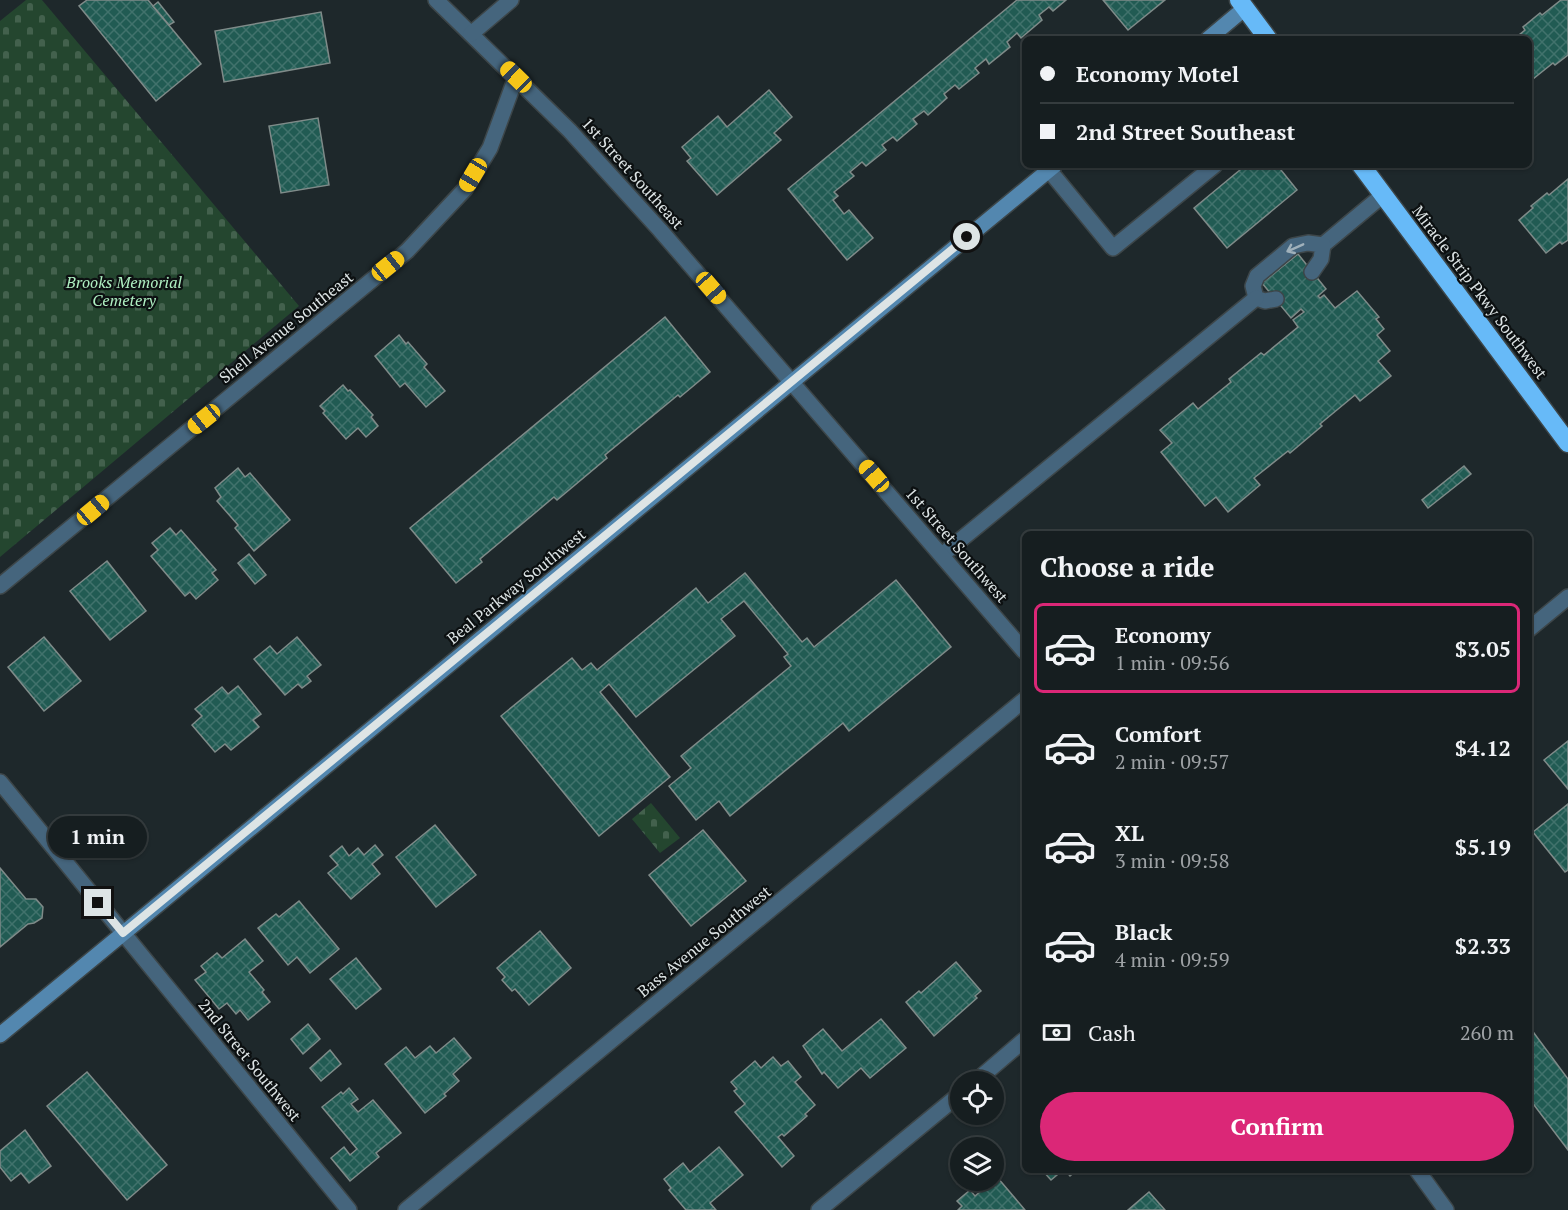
<!DOCTYPE html>
<meta charset="utf-8">
<style>
:root{--surface:#161e20;--page:#232b2d;--text:#f1f3f6;--muted:#9ea2a5;--line:#353c3e;--accent:#db2777}
body{margin:0;font-family:"PT Serif",serif;background:var(--page);color:var(--text);height:100vh;display:flex;flex-direction:column;font-size:22px;white-space:nowrap}
*{box-sizing:border-box;margin:0}
p{font-size:20px;color:var(--muted)}
.icon{flex:none;width:33px;height:33px;fill:none;stroke:currentColor;stroke-width:2;stroke-linecap:round;stroke-linejoin:round}
.map{position:relative;flex:1;overflow:hidden}
.drawer{position:absolute;left:1022px;top:531px;width:510px;height:642px;display:flex;flex-direction:column;background:var(--surface);border-radius:9px;box-shadow:0 2px 4px #0004,0 0 0 2px var(--line)}
.drawer>*{flex:none}
.top-card{position:absolute;left:1022px;top:36px;width:510px;height:132px;border-radius:9px;box-shadow:0 2px 4px #0004,0 0 0 2px var(--line);display:grid;align-content:center;height:132px;padding:0 18px;background:var(--surface)}
.tools{position:absolute;left:950px;top:1071px;display:grid;gap:12px}
.tools a{display:grid;place-items:center;width:54px;height:54px;border-radius:50%;background:var(--surface);box-shadow:0 2px 4px #0004,0 0 0 2px var(--line);font-size:30px}
.end{position:absolute;width:27px;height:27px;margin:-14px;border:8px solid #dde4e5;background:#111;box-shadow:0 0 0 3px #111}
.from{border-radius:50%}
.bubble{position:absolute;height:42px;border-radius:21px;background:var(--surface);box-shadow:0 2px 4px #0004,0 0 0 2px var(--line);font-size:20px;font-weight:700;line-height:42px;text-align:center}
.car{position:absolute;width:18px;height:36px;margin:-18px -9px;border-radius:8px;box-shadow:0 0 4px 2px #0007;background:linear-gradient(#f5c518 24%,#345 0 40%,#f5c518 0 76%,#345 0 86%,#f5c518 0)}
.top-card b{display:flex;align-items:center;gap:21px;height:57px;font-size:22px}
.top-card b+b{border-top:2px solid var(--line)}
.top-card i{width:15px;height:15px;background:var(--text)}
ul{padding:0;list-style:none}
li{display:flex;align-items:center;gap:18px;height:90px;margin:0 12px 9px;padding:0 6px;border:3px solid transparent;border-radius:9px}
li div{flex:1}
li b{display:block;font-size:22px}
li em{font-style:normal;font-weight:700}
li.selected{border-color:var(--accent)}
li>.icon{width:54px;height:54px;stroke-width:1.5}
h2{padding:0 18px;font-size:27px;line-height:72px}
.pay{display:flex;align-items:center;gap:15px;height:66px;padding:0 18px;font-size:22px}
.pay p{margin-inline-start:auto}
.primary-button{display:flex;gap:12px;margin-top:auto;padding:12px 18px}
.primary-button a{flex:1;height:69px;border-radius:36px;background:var(--accent);color:#fff;font-size:24px;font-weight:700;line-height:69px;text-align:center}
.map>svg:first-child{display:block}
.cemetery{fill:url(#cemetery-stones)}
.building{fill:url(#building-cross-hatch);stroke:#7f8b89;stroke-width:1.5}
.lines{fill:none;stroke-linecap:round;stroke-linejoin:round}
.lane-casing{stroke:#3d4649;stroke-width:18}
.street-casing{stroke:#3d4649;stroke-width:18}
.secondary-casing{stroke:#3d4649;stroke-width:18}
.highway-casing{stroke:#3d4649;stroke-width:21}
.lane{stroke:#45657d;stroke-width:15}
.street{stroke:#45657d;stroke-width:15}
.secondary{stroke:#5387af;stroke-width:15}
.highway{stroke:#67baf8;stroke-width:18}
.oneway{stroke:#a0b1bb}
.route{stroke:#dde4e5;stroke-width:8}
.labels{text-anchor:middle;stroke-width:4.5;stroke-linejoin:round;paint-order:stroke}
.street-label{font-size:16px;fill:#dde4e5;stroke:#0c1011}
.park-label{font-size:16px;font-style:italic;fill:#aff0c2;stroke:#0c1011}
</style>
<div class="map">
<svg width="1568" height="1210" viewBox="0 0 1568 1210">
<defs>
<pattern id="cemetery-stones" width="16" height="16" patternUnits="userSpaceOnUse" patternTransform="scale(1.5)"><rect width="16" height="16" fill="#24462f"/><path d="M2 7V4a2 2 0 0 1 4 0v3zM10 15v-3a2 2 0 0 1 4 0v3z" fill="#43614d"/></pattern>
<pattern id="building-cross-hatch" width="8" height="8" patternUnits="userSpaceOnUse" patternTransform="scale(1.5)"><rect width="8" height="8" fill="#215b53"/><path d="M0 0l8 8M0 8l8-8" fill="none" stroke="#41726c"/></pattern>
</defs>
<rect width="100%" height="100%" fill="#1e282b"/>
<!-- cemetery -->
<g class="cemetery">
<polygon points="26,0 42,0 299,306 0,557 0,21"/>
<polygon points="651,803 680,838 660,853 632,819"/>
</g>
<!-- building -->
<g class="building">
<polygon points="87,0 148,0 201,64 156,101 79,6"/>
<polygon points="1017,0 1066,0 1053,11 1049,7 1039,15 1042,20 1021,38 1017,33 1007,42 1010,47 989,64 986,59 975,68 979,73 959,89 955,85 944,94 947,98 928,115 924,111 913,119 917,124 897,141 893,137 882,145 886,150 866,166 862,162 850,172 854,176 834,192 838,196 833,200 844,214 849,210 873,238 847,260 788,189"/>
<polygon points="1103,0 1165,0 1128,30"/>
<polygon points="1561,0 1568,0 1568,55 1555,65 1553,63 1528,83 1528,39 1514,39 1525,30 1523,27 1540,13 1542,15"/>
<polygon points="158,2 174,22 169,25 153,6"/>
<polygon points="321,12 330,63 224,82 215,31"/>
<polygon points="769,90 792,117 774,133 781,140 717,195 687,161 691,158 682,147 718,116 727,127"/>
<polygon points="318,118 329,185 281,193 269,126"/>
<polygon points="1246,165 1277,165 1297,190 1227,248 1194,208"/>
<polygon points="1568,179 1568,240 1562,244 1560,242 1546,253 1519,220 1533,208 1531,206 1547,193 1549,195"/>
<polygon points="1298,254 1326,289 1318,296 1320,298 1324,295 1335,308 1357,291 1379,317 1376,319 1384,329 1377,335 1390,351 1378,361 1391,376 1360,401 1355,395 1320,424 1322,426 1290,453 1288,451 1254,478 1260,485 1228,512 1216,497 1205,506 1161,452 1172,443 1160,430 1193,403 1198,409 1231,382 1229,379 1261,353 1264,355 1298,327 1293,320 1304,312 1301,309 1291,318 1262,283"/>
<polygon points="665,317 710,372 680,397 678,395 605,455 607,458 557,500 554,497 480,559 482,562 456,583 410,528"/>
<polygon points="399,335 406,344 408,342 427,364 424,367 445,391 426,407 405,383 400,387 375,356"/>
<polygon points="343,385 348,391 350,390 373,415 371,417 378,426 366,437 358,428 346,439 323,413 325,411 320,406"/>
<polygon points="1464,466 1471,474 1428,508 1422,500"/>
<polygon points="238,468 245,477 250,473 290,520 254,551 235,528 238,525 217,501 221,497 215,488"/>
<polygon points="170,528 176,535 181,530 216,570 212,573 218,580 196,599 190,592 185,596 151,556 158,550 152,543"/>
<polygon points="249,554 266,575 255,584 238,563"/>
<polygon points="107,561 146,611 110,640 70,591"/>
<polygon points="745,573 802,642 807,638 814,647 896,580 951,647 849,731 843,723 730,816 719,801 696,820 669,786 691,768 681,756 791,666 784,657 788,654 744,601 721,619 735,636 636,717 609,684 600,692 670,777 599,836 501,716 572,658 582,670 591,663 597,670 696,588 708,603"/>
<polygon points="44,637 81,681 44,711 8,667"/>
<polygon points="297,637 321,665 307,676 311,681 302,688 298,684 285,695 254,659 270,646 277,654"/>
<polygon points="238,686 261,714 253,720 259,727 231,750 225,744 215,752 192,725 202,716 195,709 222,687 228,694"/>
<polygon points="1568,741 1568,789 1544,760"/>
<polygon points="1568,804 1568,870 1565,872 1533,832"/>
<polygon points="435,825 476,875 436,907 396,857"/>
<polygon points="703,830 746,881 691,926 649,875"/>
<polygon points="375,845 383,855 372,864 380,874 351,899 328,873 338,865 330,856 342,846 349,856 358,848 364,855"/>
<polygon points="0,868 26,899 36,899 43,907 42,918 34,923 28,924 0,947"/>
<polygon points="299,901 339,949 310,973 297,957 288,965 258,928 276,914 279,917"/>
<polygon points="540,931 571,968 529,1005 515,989 512,991 502,980 505,977 497,968"/>
<polygon points="245,939 263,961 249,972 264,990 262,992 270,1002 248,1020 240,1010 236,1014 227,1003 219,1009 195,980 206,972 201,966 217,953 222,958"/>
<polygon points="356,958 381,989 356,1009 330,979"/>
<polygon points="956,962 981,991 975,996 977,998 934,1036 906,1002 919,991 921,993"/>
<polygon points="881,1019 906,1048 870,1078 861,1068 838,1088 824,1072 822,1074 803,1046 823,1029 842,1051"/>
<polygon points="308,1024 320,1039 303,1054 291,1039"/>
<polygon points="1528,1025 1568,1079 1568,1150 1528,1097"/>
<polygon points="454,1038 471,1058 453,1074 459,1081 444,1094 446,1096 425,1113 385,1064 406,1047 415,1058 430,1046 436,1053"/>
<polygon points="330,1050 341,1064 321,1081 310,1068"/>
<polygon points="773,1057 781,1066 788,1061 801,1077 795,1082 815,1105 805,1114 807,1116 784,1136 782,1134 778,1137 794,1156 782,1167 735,1112 745,1104 734,1091 737,1089 731,1082 755,1061 761,1068"/>
<polygon points="87,1072 167,1165 127,1200 47,1106"/>
<polygon points="349,1088 358,1099 351,1104 358,1112 373,1100 401,1133 376,1153 379,1157 350,1181 331,1158 344,1147 350,1155 357,1149 322,1107 341,1092 343,1094"/>
<polygon points="25,1130 51,1166 29,1183 21,1173 11,1181 0,1167 0,1151"/>
<polygon points="719,1147 743,1175 710,1203 716,1210 686,1210 669,1190 671,1188 664,1179 683,1163 690,1172"/>
<polygon points="1042,1170 1063,1170 1051,1180"/>
<polygon points="1065,1170 1077,1170 1070,1176"/>
<polygon points="997,1177 1025,1210 958,1210 962,1206 957,1201 970,1190 975,1196"/>
<polygon points="1149,1192 1165,1210 1128,1210"/>
</g>
<g class="lines">
<defs>
<g id="lane">
<polyline points="1049,170 1113,248 1215,165"/>
<polyline points="1323,245 1383,195"/>
<polyline points="1276,299 1265,301 1256,298 1253,286 1257,276 1293,246 1308,243 1323,245 1321,259 1312,272"/>
<polyline points="942,555 1256,298"/>
<polyline points="1528,630 1568,597"/>
</g>
<g id="street">
<polyline points="436,0 570,131 660,230 1024,651"/>
<polyline points="471,34 511,0"/>
<polyline points="0,586 407,251 465,189 490,148 516,77"/>
<polyline points="0,782 349,1210"/>
<polyline points="975,1082 1024,1040"/>
<polyline points="1417,1170 1446,1210"/>
<polyline points="406,1210 1024,700"/>
<polyline points="819,1210 960,1094"/>
</g>
<g id="secondary">
<polyline points="1208,39 1245,8"/>
<polyline points="0,1035 1055,165"/>
</g>
<g id="highway">
<polyline points="1239,0 1268,39"/>
<polyline points="1361,165 1568,443"/>
</g>
</defs>
<!-- lane casing -->
<use href="#lane" class="lane-casing"/>
<!-- street casing -->
<use href="#street" class="street-casing"/>
<!-- secondary casing -->
<use href="#secondary" class="secondary-casing"/>
<!-- highway casing -->
<use href="#highway" class="highway-casing"/>
<!-- lane -->
<use href="#lane" class="lane"/>
<!-- street -->
<use href="#street" class="street"/>
<!-- secondary -->
<use href="#secondary" class="secondary"/>
<!-- highway -->
<use href="#highway" class="highway"/>
</g>
<!-- one-way arrows -->
<defs><path id="oneway-shaft" d="M-6 0H5M1.5-3L5.5 0L1.5 3" fill="none" stroke-width="1.6" stroke-linecap="round" stroke-linejoin="round" transform="scale(1.5)"/></defs>
<use class="oneway" href="#oneway-shaft" transform="translate(1295 248) rotate(156)"/>
<g class="lines">
<!-- route -->
<polyline class="route" points="98,903 123,933 967,237"/>
</g>
<g class="labels">
<!-- street labels -->
<g class="street-label">
<text transform="translate(633 173) rotate(48)" y="6">1st Street Southeast</text>
<text transform="translate(1480 292) rotate(53)" y="6">Miracle Strip Pkwy Southwest</text>
<text transform="translate(286 327) rotate(-39)" y="6">Shell Avenue Southeast</text>
<text transform="translate(957 545) rotate(49)" y="6">1st Street Southwest</text>
<text transform="translate(516 586) rotate(-39)" y="6">Beal Parkway Southwest</text>
<text transform="translate(704 941) rotate(-39)" y="6">Bass Avenue Southwest</text>
<text transform="translate(250 1060) rotate(51)" y="6">2nd Street Southwest</text>
</g>
<!-- park labels -->
<g class="park-label">
<text x="124" y="288">Brooks Memorial<tspan x="124" dy="18">Cemetery</tspan></text>
</g>
</g>
</svg>
<div class="tools">
<a><svg class="icon" aria-label="locate" viewBox="0 0 24 24"><circle cx="12" cy="12" r="6"/><path d="M12 2v4M12 18v4M2 12h4M18 12h4"/></svg></a>
<a><svg class="icon" aria-label="layers" viewBox="0 0 24 24"><path d="M12 4l9 5-9 5-9-5zM3 14l9 5 9-5"/></svg></a>
</div>
<i class="end from" style="left:967px;top:237px"></i>
<i class="end" style="left:98px;top:903px"></i>
<div class="bubble" style="left:48px;top:816px;width:99px">1 min</div>
<i class="car" style="left:516px;top:77px;rotate:314deg"></i>
<i class="car" style="left:473px;top:175px;rotate:211deg"></i>
<i class="car" style="left:388px;top:266px;rotate:51deg"></i>
<i class="car" style="left:711px;top:288px;rotate:139deg"></i>
<i class="car" style="left:204px;top:419px;rotate:231deg"></i>
<i class="car" style="left:874px;top:476px;rotate:319deg"></i>
<i class="car" style="left:93px;top:510px;rotate:50deg"></i>
<div class="top-card">
<b><i class="from"></i>Economy Motel</b>
<b><i></i>2nd Street Southeast</b>
</div>
<section class="drawer">
<h2>Choose a ride</h2>
<ul>
<li class="selected"><svg class="icon" aria-label="car" viewBox="0 0 24 24"><path d="M5 17H2v-5l4-1 3-4h7l3 4 3 1v5h-3M9 17h6M6 11h13"/><circle cx="7" cy="17" r="2"/><circle cx="17" cy="17" r="2"/></svg><div><b>Economy</b><p>1 min · 09:56</p></div><em>$3.05</em></li>
<li><svg class="icon" aria-label="car" viewBox="0 0 24 24"><path d="M5 17H2v-5l4-1 3-4h7l3 4 3 1v5h-3M9 17h6M6 11h13"/><circle cx="7" cy="17" r="2"/><circle cx="17" cy="17" r="2"/></svg><div><b>Comfort</b><p>2 min · 09:57</p></div><em>$4.12</em></li>
<li><svg class="icon" aria-label="car" viewBox="0 0 24 24"><path d="M5 17H2v-5l4-1 3-4h7l3 4 3 1v5h-3M9 17h6M6 11h13"/><circle cx="7" cy="17" r="2"/><circle cx="17" cy="17" r="2"/></svg><div><b>XL</b><p>3 min · 09:58</p></div><em>$5.19</em></li>
<li><svg class="icon" aria-label="car" viewBox="0 0 24 24"><path d="M5 17H2v-5l4-1 3-4h7l3 4 3 1v5h-3M9 17h6M6 11h13"/><circle cx="7" cy="17" r="2"/><circle cx="17" cy="17" r="2"/></svg><div><b>Black</b><p>4 min · 09:59</p></div><em>$2.33</em></li>
</ul>
<div class="pay"><svg class="icon" aria-label="cash" viewBox="0 0 24 24"><path d="M3 7h18v10H3z"/><circle cx="12" cy="12" r="2"/></svg>Cash<p>260 m</p></div>
<div class="primary-button"><a>Confirm</a></div>
</section>
</div>
